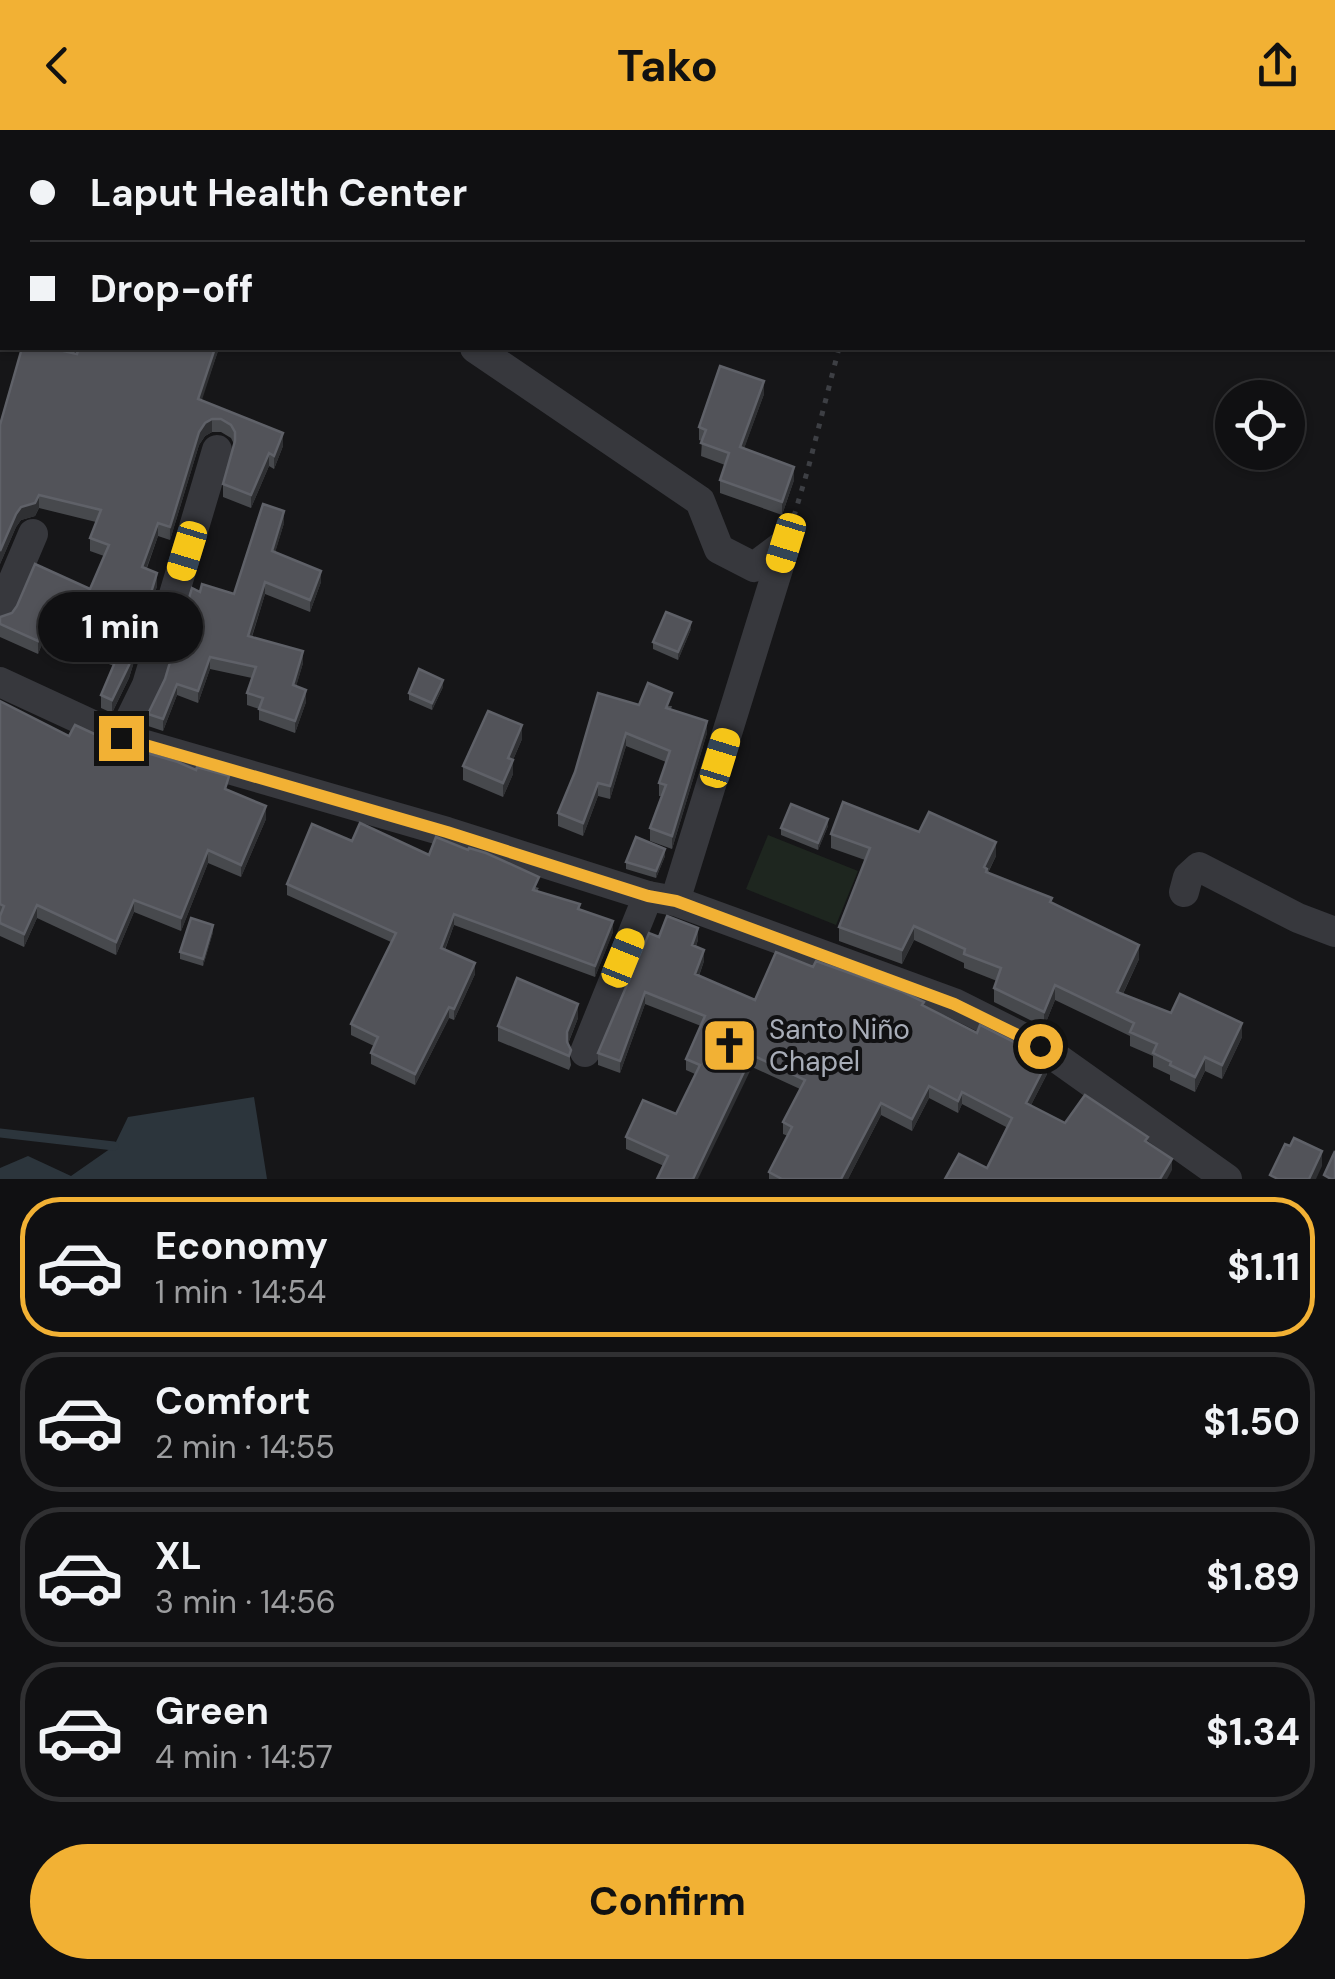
<!DOCTYPE html>
<meta charset="utf-8">
<style>
:root{--surface:#101012;--page:#1e1e20;--text:#f1f3f6;--muted:#9c9d9f;--line:#303032;--accent:#f2b134}
body{margin:0;font-family:"DM Sans",sans-serif;background:var(--page);color:var(--text);height:100vh;display:flex;flex-direction:column;font-size:38px;white-space:nowrap}
*{box-sizing:border-box;margin:0}
p{font-size:32px;color:var(--muted)}
.icon{flex:none;width:55px;height:55px;fill:none;stroke:currentColor;stroke-width:2;stroke-linecap:round;stroke-linejoin:round}
.map{position:relative;height:1049px;overflow:hidden}
.details{display:flex;flex-direction:column;background:var(--surface);flex:1}
.details>*{flex:none}
.hud{position:absolute;left:0px;top:0px;width:1335px;height:220px;box-shadow:0 2px 8px #0004,0 0 0 2px var(--line);display:grid;align-content:center;height:220px;padding:0 30px;background:var(--surface)}
.fabs{position:absolute;left:1215px;top:250px;display:grid;gap:20px}
.fabs a{display:grid;place-items:center;width:90px;height:90px;border-radius:50%;background:var(--surface);box-shadow:0 2px 8px #0004,0 0 0 2px var(--line);font-size:50px}
.end{position:absolute;width:45px;height:45px;margin:-22px;border:12px solid #f2b134;background:#111;box-shadow:0 0 0 5px #111}
.from{border-radius:50%}
.bubble{position:absolute;height:70px;border-radius:35px;background:var(--surface);box-shadow:0 2px 8px #0004,0 0 0 2px var(--line);font-size:32px;font-weight:700;line-height:70px;text-align:center}
.car{position:absolute;width:30px;height:60px;margin:-30px -15px;border-radius:12px;box-shadow:0 0 8px 2px #0007;background:linear-gradient(#f5c518 24%,#345 0 40%,#f5c518 0 76%,#345 0 86%,#f5c518 0)}
.hud b{display:flex;align-items:center;gap:35px;height:95px;font-size:38px}
.hud b+b{border-top:2px solid var(--line)}
.hud i{width:25px;height:25px;background:var(--text)}
ul{padding:18px 0 0;list-style:none}
li{display:flex;align-items:center;gap:30px;height:140px;margin:0 20px 15px;padding:0 10px;border:5px solid var(--line);border-radius:40px}
li div{flex:1}
li b{display:block;font-size:38px}
li em{font-style:normal;font-weight:700}
li.current{border-color:var(--accent)}
li>.icon{width:90px;height:90px;stroke-width:1.5}
.button{display:flex;gap:20px;margin-top:auto;padding:20px 30px}
.button a{flex:1;height:115px;border-radius:60px;background:var(--accent);color:#111;font-size:40px;font-weight:700;line-height:115px;text-align:center}
header{display:flex;justify-content:space-between;align-items:center;height:130px;padding:0 30px;background:var(--accent);color:#111;font-size:45px;font-weight:700}
.map>svg:first-child{display:block}
.green{fill:#1e261f}
.water{fill:#2c353c}
.lines{fill:none;stroke-linecap:round;stroke-linejoin:round}
.stream{stroke:#2c353c;stroke-width:9}
.path{stroke:#3d3f44;stroke-width:5;stroke-dasharray:5 8;stroke-linecap:butt}
.minor{stroke:#37383d;stroke-width:30}
.wall{fill:#47494d}
.shaded-wall{fill:#2f3033}
.building{fill:#525359;stroke:#5f6168;stroke-width:2.5}
.route{stroke:#f2b134;stroke-width:12}
.labels{text-anchor:middle;stroke-width:8;stroke-linejoin:round;paint-order:stroke}
.poi-label{font-size:28px;fill:#a8adb8;stroke:#111113;text-anchor:start}
</style>
<header><svg class="icon" aria-label="back" viewBox="0 0 24 24"><path d="M15 5l-7 7 7 7"/></svg>Tako<svg class="icon" aria-label="share" viewBox="0 0 24 24"><path d="M12 15V3M7 8l5-5 5 5M5 13v7h14v-7"/></svg></header>
<div class="map">
<svg width="1335" height="1049" viewBox="0 0 1335 1049">
<rect width="100%" height="100%" fill="#161618"/>
<!-- green -->
<polygon class="green" points="768,705 858,741 836,795 746,759"/>
<!-- water -->
<polygon class="water" points="254,967 267,1049 0,1049 0,1038 28,1026 71,1046 114,1016 128,987"/>
<g class="lines">
<!-- stream -->
<polyline class="stream" points="0,1003 114,1016"/>
<!-- path -->
<g class="path">
<polyline points="901,2 902,0"/>
<polyline points="794,386 808,339 839,218"/>
</g>
<!-- minor -->
<g class="minor">
<polyline points="55,0 61,2"/>
<polyline points="475,218 700,371 719,419 754,437 786,413"/>
<polyline points="0,482 33,404"/>
<polyline points="0,552 121,608 447,702 648,766 675,771 954,873 1040,916 1227,1049"/>
<polyline points="121,608 147,555 217,320"/>
<polyline points="1184,762 1188,747 1199,737 1298,788 1335,802"/>
<polyline points="675,771 786,413"/>
<polyline points="585,922 648,766"/>
</g>
</g>
<!-- wall -->
<g class="wall">
<polygon points="79,218 219,218 201,270 283,316 274,339 269,336 251,378 223,367 223,354 234,314 231,308 221,302 212,302 205,306 199,315 170,410 158,406 147,438 157,456 129,548 112,583 101,578 101,565 114,536 44,509 38,524 0,507 0,487 90,459 104,426 90,421 90,408 96,392 39,378 35,386 21,390 16,397 0,434 0,295 77,224"/>
<polygon points="764,264 744,318 794,350 782,385 720,363 720,350 725,335 701,326 702,311 699,310 699,297"/>
<polygon points="284,393 275,422 321,452 310,482 265,464 252,507 303,533 296,556 306,572 295,603 259,590 259,579 247,575 247,563 252,548 210,539 198,573 177,565 163,601 148,596 148,584 165,549 234,464"/>
<polygon points="691,499 678,530 653,519 653,512"/>
<polygon points="443,557 432,580 409,570 409,563"/>
<polygon points="0,571 69,606 116,614 229,660 266,689 241,747 208,733 181,801 134,782 116,825 37,788 24,817 0,806"/>
<polygon points="639,575 672,576 671,579 707,603 672,719 650,711 650,698 662,666 659,666 659,653 666,632 626,616 610,669 598,666 583,706 558,696 558,683"/>
<polygon points="522,609 513,630 513,644 503,667 463,650 463,636"/>
<polygon points="828,696 818,720 781,705 781,698"/>
<polygon points="919,702 996,726 988,743 1052,773 1139,829 1123,864 1171,883 1242,907 1222,949 1205,941 1195,962 1170,950 1170,945 1153,937 1153,926 1130,916 1130,906 1055,870 1044,897 994,872 994,858 997,851 964,838 964,833 914,810 902,834 839,811 839,797 865,730 831,718 831,704"/>
<polygon points="352,711 429,725 539,758 537,761 580,780 613,802 595,847 454,795 445,820 475,844 454,890 449,888 415,955 371,934 371,923 374,916 351,905 351,894 391,812 287,765 287,754"/>
<polygon points="665,726 656,748 626,739 626,732"/>
<polygon points="213,802 203,836 180,829 180,822"/>
<polygon points="659,807 698,810 696,816 704,831 699,846 755,870 813,837 924,876 977,903 1030,923 1047,944 1031,975 1065,993 1148,1012 1172,1040 987,1038 1008,998 962,974 958,983 929,968 912,1001 881,985 848,1049 769,1049 769,1042 788,1006 783,1004 783,992 800,959 752,937 664,1036 626,1019 626,1007 676,984 695,944 686,940 686,929 701,896 645,874 620,943 598,935 598,923"/>
<polygon points="578,888 568,914 571,935 569,940 498,911 498,896"/>
</g>
<!-- shaded-wall -->
<g class="shaded-wall">
<polygon points="215,218 219,218 198,282 198,269"/>
<polygon points="764,251 764,264 740,330 740,317"/>
<polygon points="212,289 212,302 205,306 199,315 170,410 170,397 199,302 205,293"/>
<polygon points="283,303 283,316 274,339 274,326"/>
<polygon points="269,323 269,336 251,378 251,365"/>
<polygon points="794,337 794,350 782,385 782,372"/>
<polygon points="39,365 39,378 35,386 21,390 16,397 0,434 0,421 16,384 21,377"/>
<polygon points="284,381 284,393 272,433 272,421"/>
<polygon points="158,393 158,406 142,450 142,437"/>
<polygon points="321,441 321,452 310,482 310,470"/>
<polygon points="157,443 157,456 129,548 112,583 112,570"/>
<polygon points="265,452 265,464 248,518 248,506"/>
<polygon points="691,492 691,499 678,530 678,522"/>
<polygon points="44,496 44,509 38,524 38,511"/>
<polygon points="303,521 303,533 293,567 293,555"/>
<polygon points="210,527 210,539 198,573 198,561"/>
<polygon points="443,550 443,557 432,580 432,573"/>
<polygon points="177,554 177,565 163,601 163,589"/>
<polygon points="306,560 306,572 295,603 295,591"/>
<polygon points="707,591 707,603 672,719 672,706"/>
<polygon points="522,595 522,609 512,632 513,630 513,644 503,667 503,653 508,628"/>
<polygon points="626,603 626,616 610,669 610,656"/>
<polygon points="598,653 598,666 583,706 583,693"/>
<polygon points="266,676 266,689 241,747 241,735"/>
<polygon points="828,689 828,696 818,720 818,713"/>
<polygon points="996,712 996,726 987,744 984,737"/>
<polygon points="665,719 665,726 656,748 656,741"/>
<polygon points="208,720 208,733 181,801 181,788"/>
<polygon points="134,770 134,782 116,825 116,812"/>
<polygon points="37,775 37,788 24,817 24,804"/>
<polygon points="454,784 454,795 441,829 441,818"/>
<polygon points="613,791 613,802 595,847 595,836"/>
<polygon points="213,795 213,802 203,836 203,829"/>
<polygon points="914,796 914,810 902,834 902,820"/>
<polygon points="698,798 698,810 692,827 692,815"/>
<polygon points="1139,815 1139,829 1117,876 1117,862"/>
<polygon points="704,820 704,831 695,856 695,844"/>
<polygon points="475,833 475,844 454,890 454,879"/>
<polygon points="1055,855 1055,870 1044,897 1044,882"/>
<polygon points="645,862 645,874 620,943 620,931"/>
<polygon points="578,874 578,888 567,916 567,902"/>
<polygon points="449,877 449,888 415,955 415,944"/>
<polygon points="1242,893 1242,907 1222,949 1222,935"/>
<polygon points="752,925 752,937 698,1049 693,1049"/>
<polygon points="1205,927 1205,941 1195,962 1195,947"/>
<polygon points="1047,932 1047,944 1026,985 1026,973"/>
<polygon points="929,956 929,968 912,1001 912,989"/>
<polygon points="962,962 962,974 958,983 958,971"/>
<polygon points="881,973 881,985 848,1049 841,1049"/>
<polygon points="1322,1021 1322,1036 1316,1049 1309,1049"/>
<polygon points="1172,1029 1172,1040 1167,1049 1160,1049"/>
</g>
<!-- building -->
<g class="building">
<polygon points="0,9 2,10 2,154 0,153"/>
<polygon points="22,218 50,218 77,224 79,218 215,218 198,269 283,303 274,326 269,323 251,365 223,354 235,311 235,302 231,295 221,289 212,289 205,293 199,302 170,397 158,393 142,437 157,443 129,535 112,570 101,565 118,525 44,496 38,511 0,494 0,487 12,483 17,476 35,434 90,459 109,415 90,408 101,380 39,365 35,373 21,377 16,384 0,421 0,295"/>
<polygon points="720,236 764,251 740,317 794,337 782,372 720,350 729,323 701,313 706,300 699,297"/>
<polygon points="263,374 284,381 272,421 321,441 310,470 265,452 248,506 303,521 293,555 306,560 295,591 259,579 263,568 247,563 256,537 210,527 198,561 177,554 163,589 148,584 165,549 192,458 200,462 202,454 234,464"/>
<polygon points="666,482 691,492 678,522 653,512"/>
<polygon points="419,539 443,550 432,573 409,563"/>
<polygon points="648,553 672,563 666,578 707,591 672,706 650,698 666,655 659,653 670,621 626,603 610,656 598,653 583,693 558,683 575,642 598,563 639,575"/>
<polygon points="0,571 69,606 75,595 116,614 178,632 196,640 197,637 229,646 225,659 266,676 241,735 208,720 181,788 134,770 116,812 37,775 24,804 0,793 0,786 4,776 0,774"/>
<polygon points="488,581 522,595 508,628 513,630 503,653 463,636"/>
<polygon points="843,672 919,702 929,682 996,712 984,737 987,739 986,742 1052,768 1050,772 1139,815 1117,862 1171,883 1180,864 1242,893 1222,935 1205,927 1195,947 1170,935 1171,932 1153,923 1157,914 1130,902 1134,893 1055,855 1044,882 994,858 1001,838 964,824 965,819 914,796 902,820 839,797 870,718 831,704"/>
<polygon points="791,674 828,689 818,713 781,698"/>
<polygon points="360,693 429,725 436,707 468,720 469,718 486,723 539,747 533,760 580,774 578,779 613,791 595,836 454,784 441,818 475,833 454,879 449,877 415,944 371,923 378,907 351,894 396,803 287,754 312,694 352,711"/>
<polygon points="636,707 665,719 656,741 626,732"/>
<polygon points="667,786 698,798 692,815 704,820 695,844 755,870 776,822 813,837 816,831 903,862 924,872 922,875 977,903 980,895 1030,920 1029,923 1047,932 1026,973 1065,993 1085,965 1148,1007 1145,1011 1172,1029 1160,1049 945,1049 959,1024 987,1038 1012,988 962,962 958,971 929,956 912,989 881,973 841,1049 782,1049 769,1042 792,997 783,992 805,950 752,925 693,1049 657,1049 668,1026 626,1007 643,970 676,984 700,935 686,929 705,886 645,862 620,931 598,923 649,803 659,807"/>
<polygon points="191,788 213,795 203,829 180,822"/>
<polygon points="517,848 578,874 567,902 567,912 571,920 569,926 498,896"/>
<polygon points="1294,1008 1322,1021 1309,1049 1278,1049 1270,1045 1285,1014 1290,1016"/>
<polygon points="1335,1021 1335,1049 1331,1049 1324,1045"/>
</g>
<g class="lines">
<!-- route -->
<polyline class="route" points="121,608 447,702 648,766 676,771 954,874 1040,916"/>
</g>
<!-- icons -->
<defs>
<symbol id="church-square" viewBox="-11 -11 22 22"><rect x="-9" y="-9" width="18" height="18" rx="4" fill="#f2b134" stroke="#111113"/><path d="M-1.2-6h2.4v3.5h3.3v2.4h-3.3V6h-2.4V-.1h-3.3v-2.4h3.3Z" fill="#111"/></symbol>
</defs>
<g fill-rule="evenodd">
<use href="#church-square" x="698" y="884" width="63" height="63"/>
</g>
<g class="labels">
<!-- poi labels -->
<g class="poi-label">
<text x="769" y="909">Santo Niño<tspan x="769" dy="32">Chapel</tspan></text>
</g>
</g>
</svg>
<div class="fabs">
<a><svg class="icon" aria-label="locate" viewBox="0 0 24 24"><circle cx="12" cy="12" r="6"/><path d="M12 2v4M12 18v4M2 12h4M18 12h4"/></svg></a>
</div>
<i class="end from" style="left:1040px;top:916px"></i>
<i class="end" style="left:121px;top:608px"></i>
<div class="bubble" style="left:38px;top:462px;width:165px">1 min</div>
<i class="car" style="left:786px;top:413px;rotate:197deg"></i>
<i class="car" style="left:187px;top:421px;rotate:197deg"></i>
<i class="car" style="left:720px;top:628px;rotate:17deg"></i>
<i class="car" style="left:623px;top:828px;rotate:22deg"></i>
<div class="hud">
<b><i class="from"></i>Laput Health Center</b>
<b><i></i>Drop-off</b>
</div>
</div>
<section class="details">
<ul>
<li class="current"><svg class="icon" aria-label="car" viewBox="0 0 24 24"><path d="M5 17H2v-5l4-1 3-4h7l3 4 3 1v5h-3M9 17h6M6 11h13"/><circle cx="7" cy="17" r="2"/><circle cx="17" cy="17" r="2"/></svg><div><b>Economy</b><p>1 min · 14:54</p></div><em>$1.11</em></li>
<li><svg class="icon" aria-label="car" viewBox="0 0 24 24"><path d="M5 17H2v-5l4-1 3-4h7l3 4 3 1v5h-3M9 17h6M6 11h13"/><circle cx="7" cy="17" r="2"/><circle cx="17" cy="17" r="2"/></svg><div><b>Comfort</b><p>2 min · 14:55</p></div><em>$1.50</em></li>
<li><svg class="icon" aria-label="car" viewBox="0 0 24 24"><path d="M5 17H2v-5l4-1 3-4h7l3 4 3 1v5h-3M9 17h6M6 11h13"/><circle cx="7" cy="17" r="2"/><circle cx="17" cy="17" r="2"/></svg><div><b>XL</b><p>3 min · 14:56</p></div><em>$1.89</em></li>
<li><svg class="icon" aria-label="car" viewBox="0 0 24 24"><path d="M5 17H2v-5l4-1 3-4h7l3 4 3 1v5h-3M9 17h6M6 11h13"/><circle cx="7" cy="17" r="2"/><circle cx="17" cy="17" r="2"/></svg><div><b>Green</b><p>4 min · 14:57</p></div><em>$1.34</em></li>
</ul>
<div class="button"><a>Confirm</a></div>
</section>
